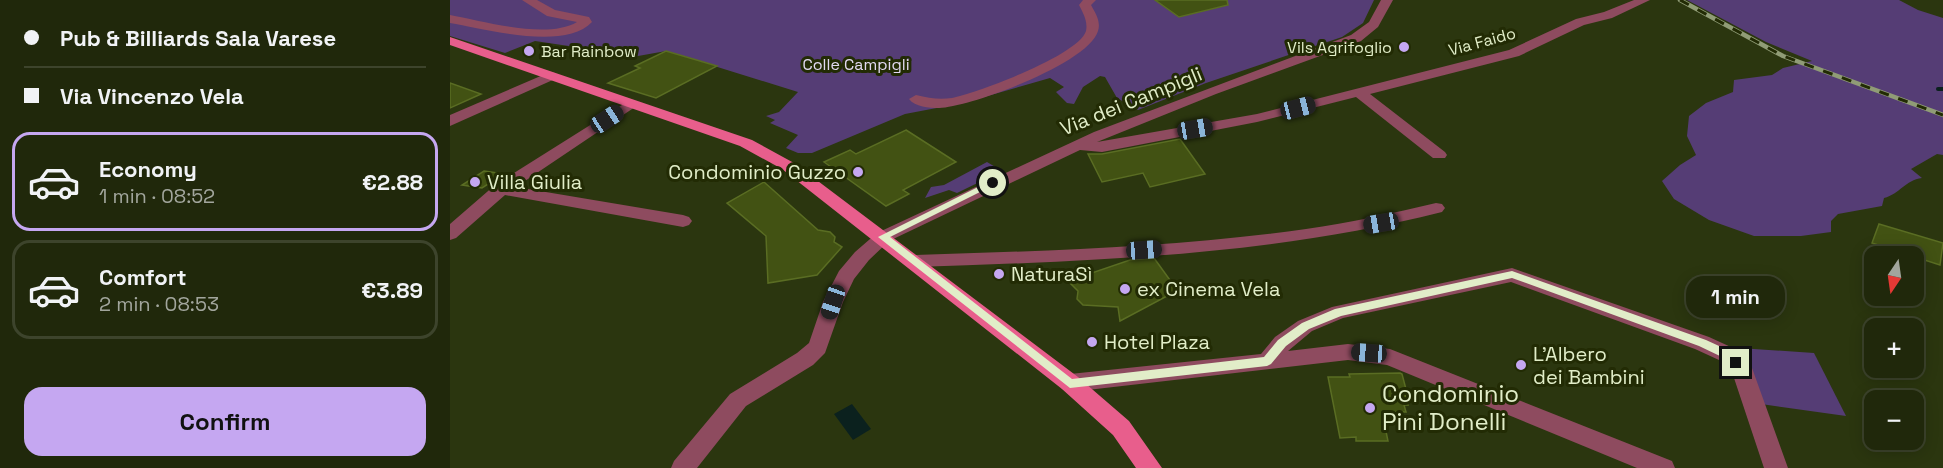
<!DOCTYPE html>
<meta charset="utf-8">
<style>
:root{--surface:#20280b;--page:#2d3419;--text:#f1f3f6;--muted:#a2a69d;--line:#3d442c;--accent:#c5a7f1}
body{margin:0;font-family:"Space Grotesk",sans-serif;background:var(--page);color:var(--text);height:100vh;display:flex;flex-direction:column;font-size:22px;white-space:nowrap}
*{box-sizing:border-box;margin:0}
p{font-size:20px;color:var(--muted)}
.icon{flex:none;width:33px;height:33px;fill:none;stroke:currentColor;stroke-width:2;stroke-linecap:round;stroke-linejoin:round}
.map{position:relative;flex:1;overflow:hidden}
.panel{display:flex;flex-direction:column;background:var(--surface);width:450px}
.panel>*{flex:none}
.banner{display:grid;align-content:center;height:132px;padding:0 24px;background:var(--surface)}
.needle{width:39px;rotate:193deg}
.fabs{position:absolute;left:1414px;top:246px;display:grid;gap:12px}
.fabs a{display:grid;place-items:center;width:60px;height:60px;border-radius:12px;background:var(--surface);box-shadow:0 3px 15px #0003,0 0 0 2px var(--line);font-size:30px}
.end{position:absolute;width:27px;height:27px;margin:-14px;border:8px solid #e1edc8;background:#111;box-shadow:0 0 0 3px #111}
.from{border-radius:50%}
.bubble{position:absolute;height:42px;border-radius:18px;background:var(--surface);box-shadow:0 3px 15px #0003,0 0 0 2px var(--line);font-size:20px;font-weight:700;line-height:42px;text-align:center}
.car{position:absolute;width:18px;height:36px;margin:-18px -9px;border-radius:8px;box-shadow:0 0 4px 2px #0007;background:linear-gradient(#222 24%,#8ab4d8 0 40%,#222 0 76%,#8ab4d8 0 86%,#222 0)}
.banner b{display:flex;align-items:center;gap:21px;height:57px;font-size:22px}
.banner b+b{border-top:2px solid var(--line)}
.banner i{width:15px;height:15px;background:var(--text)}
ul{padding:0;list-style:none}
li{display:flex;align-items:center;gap:18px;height:99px;margin:0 12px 9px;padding:0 12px;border:3px solid var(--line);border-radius:18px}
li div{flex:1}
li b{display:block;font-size:22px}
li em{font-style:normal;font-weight:700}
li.on{border-color:var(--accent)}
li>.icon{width:54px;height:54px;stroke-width:1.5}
.cta{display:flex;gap:12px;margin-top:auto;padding:12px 24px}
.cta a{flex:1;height:69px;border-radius:18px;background:var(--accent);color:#111;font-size:24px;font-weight:700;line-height:69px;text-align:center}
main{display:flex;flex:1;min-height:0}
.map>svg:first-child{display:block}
.green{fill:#553d75}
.water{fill:#0b211e}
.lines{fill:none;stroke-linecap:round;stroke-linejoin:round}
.stream{stroke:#0b211e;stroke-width:4}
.building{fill:#425213;stroke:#5a6d23;stroke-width:1.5}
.minor{fill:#8e4b5f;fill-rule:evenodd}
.major{fill:#e85e8c;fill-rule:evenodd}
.rail-casing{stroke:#909c76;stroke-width:4.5}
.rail{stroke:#222b04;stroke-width:3;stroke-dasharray:10;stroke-linecap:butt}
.route{fill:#e1edc8}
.poi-dot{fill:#c5a7f1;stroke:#222b04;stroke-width:2}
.labels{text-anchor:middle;stroke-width:6;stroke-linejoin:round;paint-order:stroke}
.far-street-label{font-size:16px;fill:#e1edc8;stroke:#222b04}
.far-poi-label{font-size:16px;fill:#e1edc8;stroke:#222b04;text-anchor:end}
.far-park-label{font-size:16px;fill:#e2d9f2;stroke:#222b04}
.street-label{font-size:20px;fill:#e1edc8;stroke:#222b04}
.poi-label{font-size:20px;fill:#e1edc8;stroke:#222b04;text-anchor:start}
.near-poi-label{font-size:24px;fill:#e1edc8;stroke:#222b04;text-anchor:start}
</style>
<main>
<section class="panel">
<div class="banner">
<b><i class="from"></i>Pub &amp; Billiards Sala Varese</b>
<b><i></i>Via Vincenzo Vela</b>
</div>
<ul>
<li class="on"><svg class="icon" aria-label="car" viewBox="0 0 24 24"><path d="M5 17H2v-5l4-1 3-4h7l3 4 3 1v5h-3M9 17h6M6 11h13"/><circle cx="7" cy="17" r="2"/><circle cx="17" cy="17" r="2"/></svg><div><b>Economy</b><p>1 min · 08:52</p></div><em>€2.88</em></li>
<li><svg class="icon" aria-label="car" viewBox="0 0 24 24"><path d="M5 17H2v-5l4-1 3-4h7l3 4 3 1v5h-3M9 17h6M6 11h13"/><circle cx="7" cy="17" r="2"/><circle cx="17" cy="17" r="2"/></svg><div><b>Comfort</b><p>2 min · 08:53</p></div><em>€3.89</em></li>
</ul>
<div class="cta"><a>Confirm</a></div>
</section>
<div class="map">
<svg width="1493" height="468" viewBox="0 0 1493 468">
<rect width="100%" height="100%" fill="#2b360f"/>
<!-- green -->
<g class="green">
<polygon points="0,0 924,0 913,23 892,37 756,83 688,110 667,98 655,77 650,76 633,87 624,104 617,103 606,92 614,87 600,78 513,103 455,114 362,153 348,153 336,148 348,135 320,123 325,120 316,116 329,112 348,92 216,51 177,58 159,52 85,41 55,53 0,36"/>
<path d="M1237,0H1449L1468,10L1493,18V155L1487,154L1461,169L1472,178C1455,180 1450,194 1434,198L1432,206L1388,214L1381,221V232L1351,236H1304L1259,220L1224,199L1212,181L1230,165L1246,155L1237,136L1239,116L1256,103L1283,92L1284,80L1322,75L1333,68L1362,61L1316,42Z"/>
<polygon points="537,162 552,171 507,193 499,190 475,198 481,187 494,185"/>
<polygon points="1274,347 1364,353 1396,416 1311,404"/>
</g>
<!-- water -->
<polygon class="water" points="402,404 421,429 403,440 384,414"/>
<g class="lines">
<!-- stream -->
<polyline class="stream" points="1488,89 1493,89"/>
</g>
<!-- building -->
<g class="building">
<polygon points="705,0 777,0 778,5 729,17"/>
<polygon points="216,51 267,66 206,98 158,83 190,68 185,66"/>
<polygon points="0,83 31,94 0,108"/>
<polygon points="456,130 506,162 453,190 459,194 436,206 374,162 400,150 406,154"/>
<polygon points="730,139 755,174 700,187 693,173 652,182 638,154 652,154"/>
<polygon points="34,171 54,174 32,188 12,185"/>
<polygon points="314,182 368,230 380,232 385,237 384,242 392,247 367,275 318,283 316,236 277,203"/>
<polygon points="1429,224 1493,243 1490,265 1422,243"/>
<polygon points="704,258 725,287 721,294 670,321 668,307 633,305 627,299 628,291 618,281 680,260"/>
<polygon points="950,373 952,374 957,393 955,393 958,405 954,405 956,412 936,412 938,422 934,422 938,441 906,441 906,437 890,438 878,377 900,377 899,374"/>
</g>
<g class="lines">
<!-- minor -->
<g class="minor">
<path d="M72,0H87L105,10L139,17L142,22C115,51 35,29 0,23V15C33,21 97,40 127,22L97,16Z"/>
<path d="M633,0H646L641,5C646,14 651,22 648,31C639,63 521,107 489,108C479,108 465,107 459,99L466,95C479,98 489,100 502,98C527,93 629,55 636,31C638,21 633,13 629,5Z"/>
<polygon points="931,0 943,0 928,27 911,41 766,94 647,142 807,114 1059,50 1126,19 1154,12 1184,0 1200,0 1162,18 1134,25 1069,56 920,94 995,152 997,155 995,158 983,158 906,97 807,122 652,152 630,150 439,241 419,260 404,279 393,302 375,353 363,365 296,406 247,468 221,468 224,461 280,394 347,353 359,343 373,302 389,271 405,252 427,233 644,132 901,35 919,22"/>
<polygon points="100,72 105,73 107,76 105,79 0,126 0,115"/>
<polygon points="180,100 185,101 187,104 185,107 66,187 233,215 239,217 242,221 239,225 233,227 55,195 6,238 0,240 0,224 45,185"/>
<path d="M986,203L992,204L995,208L992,212C819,256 642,261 465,267L458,265L456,261L458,257L465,255C596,251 727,247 856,229C900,223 943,213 986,203Z"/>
<polygon points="1062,268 1259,337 1283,348 1302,368 1338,468 1314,468 1284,378 1269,360 1245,349 1061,282 893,318 862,331 838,351 898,344 940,349 1222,461 1225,468 1187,468 937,365 898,360 620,392 612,389 609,383 612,377 620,374 811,354 825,337 848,321 882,307"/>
</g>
<!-- major -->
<polygon class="major" points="0,37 302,140 344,163 628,377 679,421 712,468 686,468 663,435 612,389 332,169 290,146 0,45"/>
<defs>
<polyline id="rail" points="1230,0 1333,56 1493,115"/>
</defs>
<!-- rail casing -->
<use href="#rail" class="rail-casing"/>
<!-- rail -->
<use href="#rail" class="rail"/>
</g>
<!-- route -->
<polygon class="route" points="540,181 548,183 440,237 622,379 814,357 828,340 852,323 885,309 1062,271 1256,340 1280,351 1292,363 1286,368 1272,357 1249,346 1062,278 891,316 859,329 836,346 821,364 817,366 620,388 428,237"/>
<!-- markers -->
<g class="poi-dot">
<circle cx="954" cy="47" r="6"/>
<circle cx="79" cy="51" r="6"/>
<circle cx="408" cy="172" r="6"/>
<circle cx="25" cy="182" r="6"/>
<circle cx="549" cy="274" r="6"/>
<circle cx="675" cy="289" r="6"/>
<circle cx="642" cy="342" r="6"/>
<circle cx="1071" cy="365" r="6"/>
<circle cx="920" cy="408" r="6"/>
</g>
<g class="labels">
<!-- far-street labels -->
<g class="far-street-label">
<text transform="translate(1032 41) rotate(-15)" y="6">Via Faido</text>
</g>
<!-- far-poi labels -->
<g class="far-poi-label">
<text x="942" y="53">Vils Agrifoglio</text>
<text x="91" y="57" text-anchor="start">Bar Rainbow</text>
</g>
<!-- far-park labels -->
<g class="far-park-label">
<text x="406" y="70">Colle Campigli</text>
</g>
<!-- street labels -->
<g class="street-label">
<text transform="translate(681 101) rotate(-22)" y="7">Via dei Campigli</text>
</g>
<!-- poi labels -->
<g class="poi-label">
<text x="396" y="179" text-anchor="end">Condominio Guzzo</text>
<text x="37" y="189">Villa Giulia</text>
<text x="561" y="281">NaturaSì</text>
<text x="687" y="296">ex Cinema Vela</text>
<text x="654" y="349">Hotel Plaza</text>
<text x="1083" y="361">L'Albero<tspan x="1083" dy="23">dei Bambini</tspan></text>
</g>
<!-- near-poi labels -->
<g class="near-poi-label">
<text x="932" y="402">Condominio<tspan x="932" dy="28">Pini Donelli</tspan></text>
</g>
</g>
</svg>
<div class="fabs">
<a><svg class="needle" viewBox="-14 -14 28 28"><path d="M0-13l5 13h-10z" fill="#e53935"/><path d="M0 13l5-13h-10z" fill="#a2a69d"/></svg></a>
<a>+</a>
<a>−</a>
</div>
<i class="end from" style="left:543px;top:183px"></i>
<i class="end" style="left:1286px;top:363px"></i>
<div class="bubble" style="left:1236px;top:276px;width:99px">1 min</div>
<i class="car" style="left:848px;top:108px;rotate:76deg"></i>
<i class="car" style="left:157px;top:119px;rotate:57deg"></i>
<i class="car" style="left:745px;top:129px;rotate:80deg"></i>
<i class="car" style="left:931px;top:223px;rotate:260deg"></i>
<i class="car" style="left:694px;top:250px;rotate:86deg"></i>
<i class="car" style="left:383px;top:302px;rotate:199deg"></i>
<i class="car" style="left:919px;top:353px;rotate:274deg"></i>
</div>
</main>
